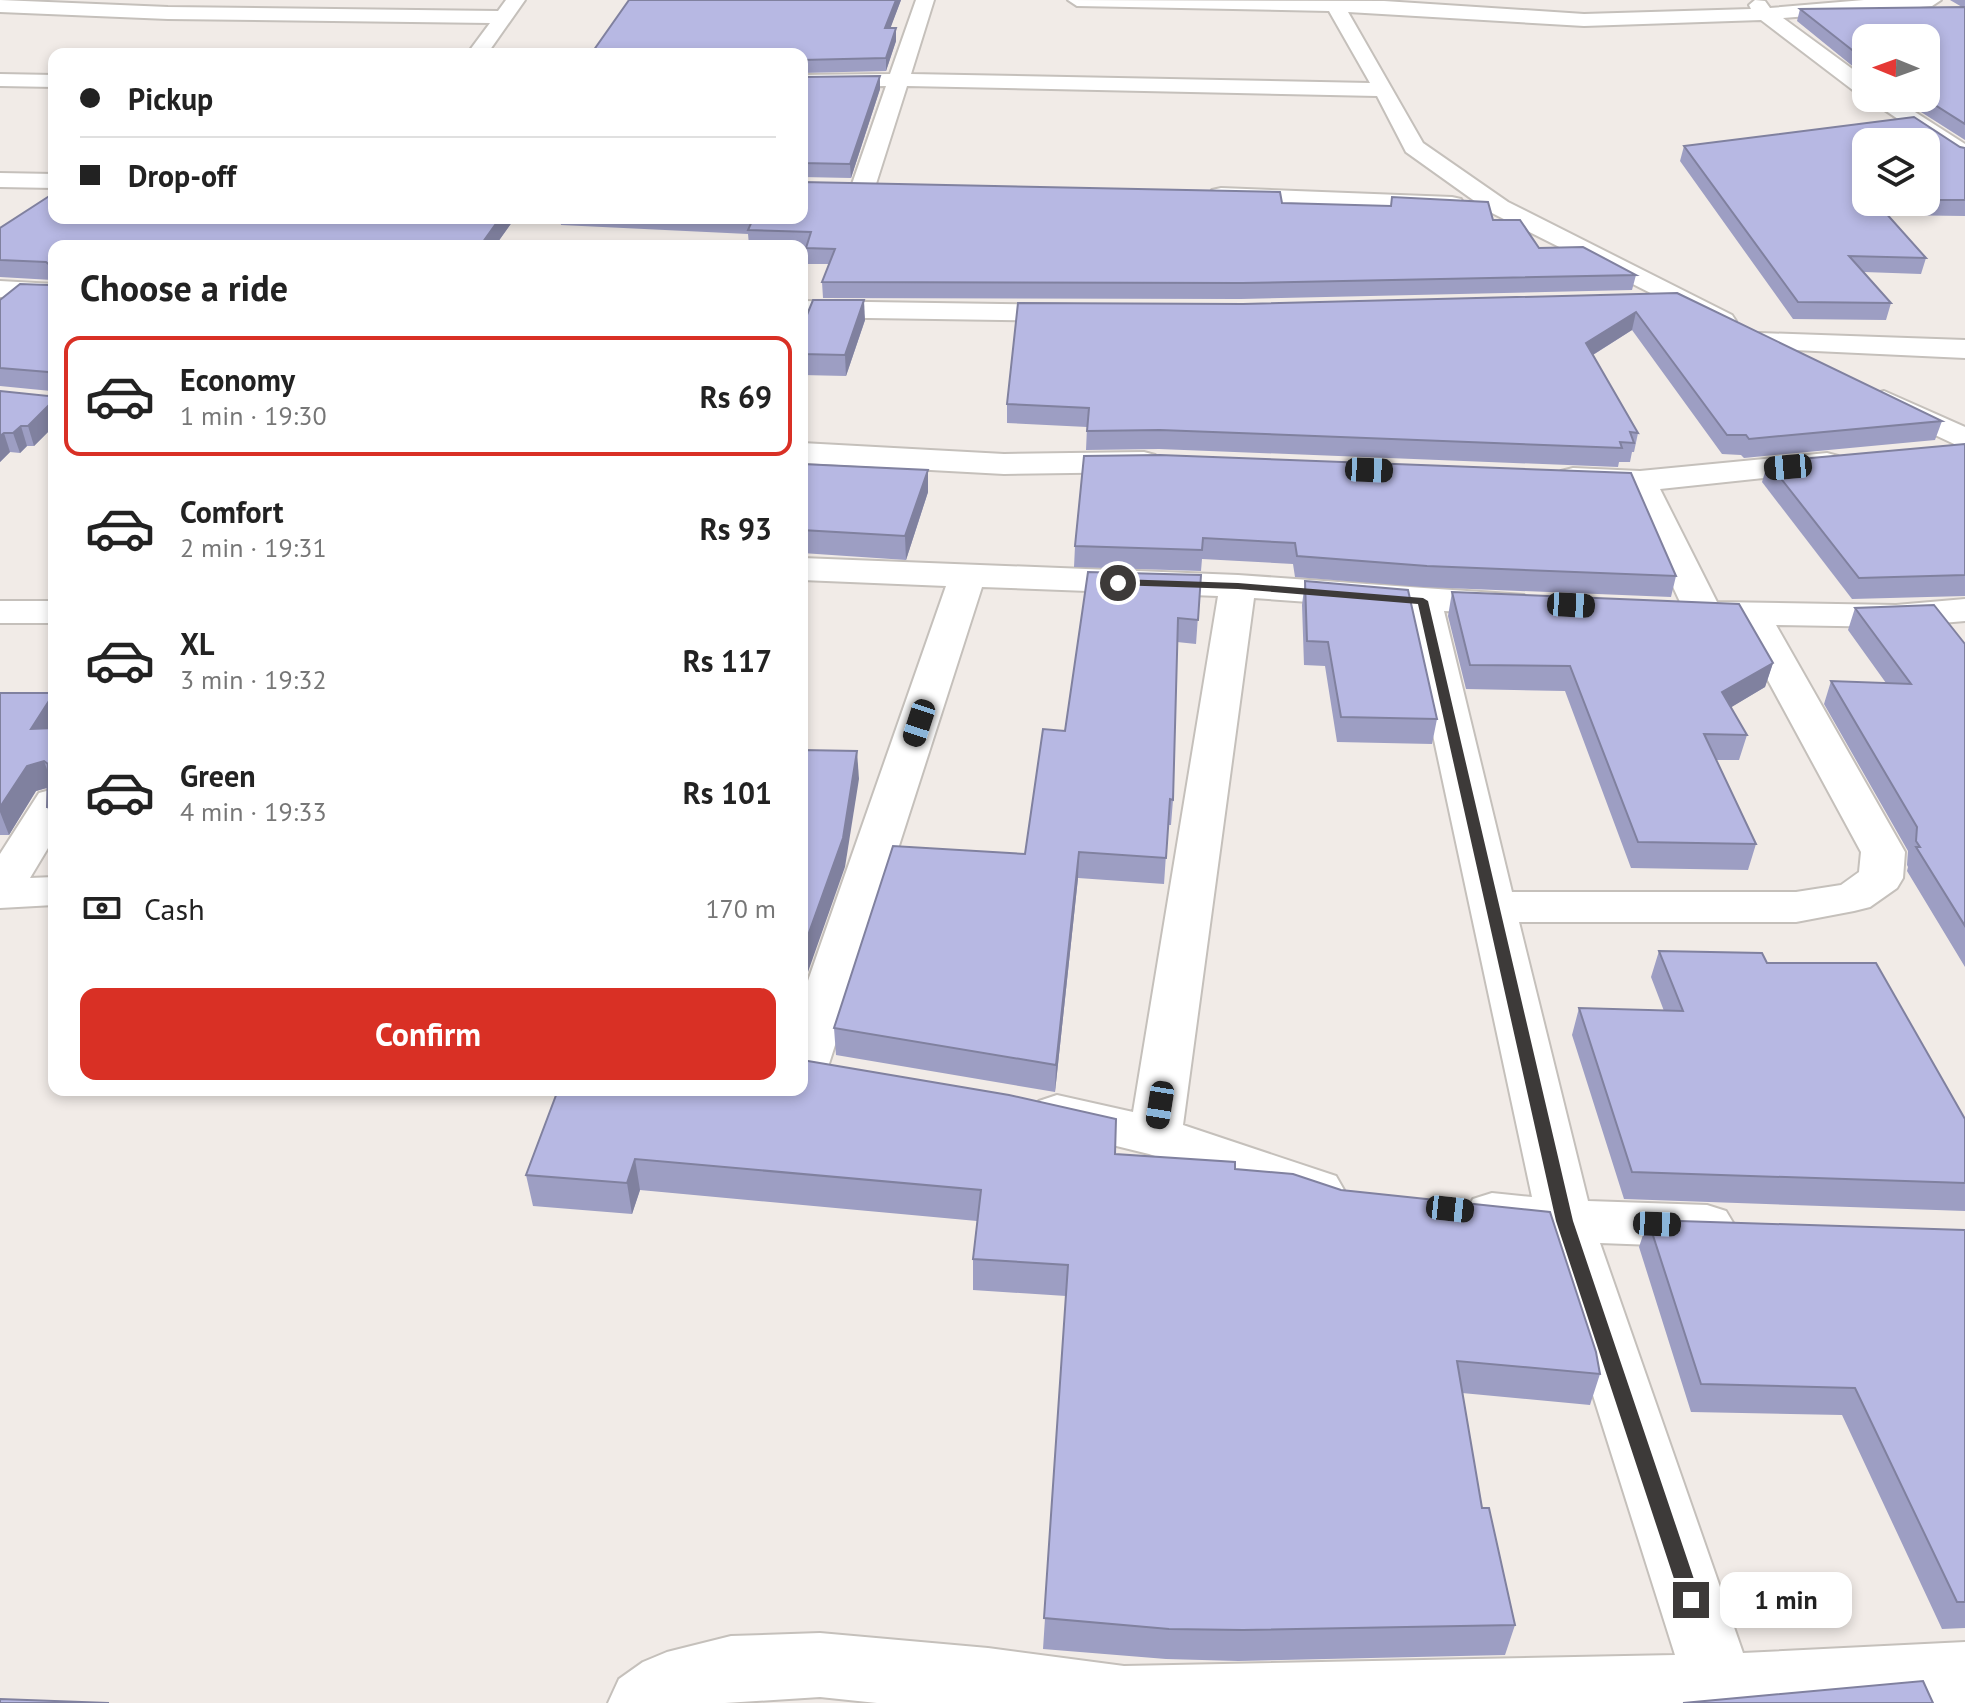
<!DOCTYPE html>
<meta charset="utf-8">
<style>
:root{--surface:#fff;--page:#f6f6f6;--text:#222;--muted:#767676;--line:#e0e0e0;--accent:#d93025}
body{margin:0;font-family:"PT Sans",sans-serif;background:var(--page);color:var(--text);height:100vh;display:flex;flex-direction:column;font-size:30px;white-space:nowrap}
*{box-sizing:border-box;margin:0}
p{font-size:26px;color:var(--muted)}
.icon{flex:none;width:44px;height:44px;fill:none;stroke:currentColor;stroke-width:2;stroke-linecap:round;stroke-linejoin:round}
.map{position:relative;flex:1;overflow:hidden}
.details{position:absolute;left:48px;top:240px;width:760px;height:856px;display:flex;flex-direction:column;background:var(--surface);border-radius:16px;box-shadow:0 4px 12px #0003}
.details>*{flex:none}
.banner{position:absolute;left:48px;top:48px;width:760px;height:176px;border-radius:16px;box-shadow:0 4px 12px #0003;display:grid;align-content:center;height:176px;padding:0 32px;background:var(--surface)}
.needle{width:52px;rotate:271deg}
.buttons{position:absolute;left:1852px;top:24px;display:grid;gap:16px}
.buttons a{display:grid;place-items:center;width:88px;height:88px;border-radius:16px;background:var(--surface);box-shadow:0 4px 12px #0003;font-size:40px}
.end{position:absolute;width:36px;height:36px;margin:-18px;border:10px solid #3d3a39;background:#fff;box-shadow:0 0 0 4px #fff}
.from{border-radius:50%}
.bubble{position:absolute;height:56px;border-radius:16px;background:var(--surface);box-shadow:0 4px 12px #0003;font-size:26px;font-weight:700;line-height:56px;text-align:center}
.car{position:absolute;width:24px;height:48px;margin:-24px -12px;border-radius:10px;box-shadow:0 0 6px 2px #0007;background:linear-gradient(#222 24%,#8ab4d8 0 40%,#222 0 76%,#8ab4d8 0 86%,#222 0)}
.banner b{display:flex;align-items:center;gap:28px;height:76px;font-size:30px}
.banner b+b{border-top:2px solid var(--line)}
.banner i{width:20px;height:20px;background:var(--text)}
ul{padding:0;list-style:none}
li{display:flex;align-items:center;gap:24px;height:120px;margin:0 16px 12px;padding:0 16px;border:4px solid transparent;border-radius:16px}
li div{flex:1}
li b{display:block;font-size:30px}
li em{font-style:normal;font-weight:700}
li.current{border-color:var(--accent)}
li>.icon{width:72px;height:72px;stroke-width:1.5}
h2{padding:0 32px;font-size:36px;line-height:96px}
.pay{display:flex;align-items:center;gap:20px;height:88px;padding:0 32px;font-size:30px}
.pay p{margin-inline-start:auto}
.action{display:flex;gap:16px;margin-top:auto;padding:16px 32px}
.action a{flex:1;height:92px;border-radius:16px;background:var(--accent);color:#fff;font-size:32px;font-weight:700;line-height:92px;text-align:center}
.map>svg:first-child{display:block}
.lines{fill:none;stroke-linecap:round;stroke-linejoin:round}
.minor-casing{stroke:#c5c0bb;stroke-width:4}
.minor{fill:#fff;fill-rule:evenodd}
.wall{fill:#9d9ec3;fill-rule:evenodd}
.shaded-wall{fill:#80819f}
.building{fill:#b7b8e3;stroke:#80819f;stroke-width:2}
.route{fill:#3d3a39}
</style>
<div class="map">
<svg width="1965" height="1703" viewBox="0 0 1965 1703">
<rect width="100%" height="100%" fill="#f1ebe7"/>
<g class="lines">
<defs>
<g id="minor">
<polygon points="0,0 168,7 498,11 506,0 525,0 487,54 467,54 490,23 168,19 0,12"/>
<polygon points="916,0 934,0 911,74 1370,83 1329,11 1077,6 1068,0 1384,1 1584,14 1751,9 1749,5 1755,0 1765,1 1770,8 1864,0 1941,0 1932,6 1783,18 1866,79 1866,95 1858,94 1761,20 1584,26 1348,12 1423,143 1508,202 1732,315 1736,321 1732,327 1722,329 1490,212 1406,152 1377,96 907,86 875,187 872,192 854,192 851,187 886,86 802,87 802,75 890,74"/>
<polygon points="0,74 54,75 54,87 0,86"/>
<polygon points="1867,98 1893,98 1965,144 1965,161 1957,159"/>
<polygon points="0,173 54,174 54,188 0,187"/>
<polygon points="1221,188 1452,197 1461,199 1464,204 1461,209 1452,211 1212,200 1209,195 1212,190"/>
<polygon points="0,281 54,284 54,300 0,297"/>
<polygon points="802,301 1078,305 1088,307 1092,313 1088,319 1078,321 802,317"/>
<polygon points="1760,333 1965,340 1965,358 1750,348 1746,342 1750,336"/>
<polygon points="1884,391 1965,427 1965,449 1873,406 1869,400 1873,394"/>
<polygon points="802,443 1004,454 1144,452 1155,455 1160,462 1155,469 1144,472 1004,474 802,463"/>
<polygon points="1827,453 1838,456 1843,463 1838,470 1660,489 1717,602 1896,605 1965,599 1965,621 1896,627 1776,625 1905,852 1903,878 1897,888 1870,907 1854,911 1796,922 1519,922 1588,1201 1707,1205 1726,1211 1735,1226 1726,1241 1707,1247 1600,1243 1743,1653 1965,1642 1965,1703 877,1703 820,1697 725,1703 608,1703 619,1679 643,1662 667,1652 731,1636 820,1633 988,1648 1124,1666 1675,1655 1544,1240 1492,1235 1473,1229 1465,1214 1473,1199 1492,1193 1532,1197 1406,609 1254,598 1183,1125 1336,1176 1344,1190 1336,1204 1317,1210 1149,1154 1039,1127 1031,1114 1039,1101 1057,1095 1133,1112 1218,596 982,587 827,1070 820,1083 802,1088 802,998 946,586 802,580 802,558 1238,575 1524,595 1529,603 1524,611 1511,614 1444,611 1512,892 1796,892 1841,885 1859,872 1861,852 1738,625 1687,624 1674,621 1669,613 1674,605 1681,604 1628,490 1561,485 1557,478 1561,471 1573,468 1640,471"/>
<rect x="0" y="601" width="54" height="22"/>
<polygon points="54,789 54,838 30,878 54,877 54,905 0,908 0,854 39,793"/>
</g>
</defs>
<!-- minor casing -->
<use href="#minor" class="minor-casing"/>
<!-- minor -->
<use href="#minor" class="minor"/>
</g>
<!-- wall -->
<g class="wall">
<polygon points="629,0 901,0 890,28 896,41 886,71 802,73 802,54"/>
<polygon points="1950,0 1965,0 1965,140 1899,98 1926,98 1866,38 1866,77 1797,21 1800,9 1962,7"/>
<polygon points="880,76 880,89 851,178 802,177 802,77"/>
<path d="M1914,117L1960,147L1965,148V216L1888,215L1926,258L1921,274L1864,272L1891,303L1886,320L1793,319L1680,161L1684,146ZM1866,142H1926V202H1866Z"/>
<polygon points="1282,203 1493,220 1539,248 1636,275 1632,290 1241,299 823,298 822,282 829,264 807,264 806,247 749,245 748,234 561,225 560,218 802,218"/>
<polygon points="515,218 495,246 54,246 54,426 34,446 27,446 20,453 10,452 0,462 0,391 48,396 51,393 51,391 0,386 0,300 48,285 52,282 52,280 0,277 0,228"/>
<polygon points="1677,293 1942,421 1935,440 1744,458 1741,455 1722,454 1632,330 1593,355 1638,433 1634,452 1632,452 1630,462 1619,462 1618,467 1159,449 1086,450 1087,427 1007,423 1007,404 1243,304"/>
<polygon points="865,320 846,376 802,375 802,327"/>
<polygon points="1965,444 1965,596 1852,599 1762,482 1768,462"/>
<polygon points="1084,456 1676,576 1671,597 1423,587 1295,577 1293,564 1202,559 1201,571 1074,567 1075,546"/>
<polygon points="802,464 928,470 928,492 906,560 802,553"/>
<polygon points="1201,575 1196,644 1177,642 1173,800 1171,825 1168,825 1164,884 1078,878 1055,1092 836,1055 834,1028 1025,854"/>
<polygon points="1305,581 1437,719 1432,744 1337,742 1325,666 1304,665 1302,605"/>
<polygon points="1452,592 1773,663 1765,687 1731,707 1747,735 1739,760 1716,760 1756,844 1748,870 1631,868 1565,691 1466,689 1448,616"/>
<polygon points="1855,608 1965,644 1965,967 1907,871 1908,867 1907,865 1908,851 1824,704 1831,681 1886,683 1848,630"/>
<polygon points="0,693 54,693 54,825 47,807 47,788 36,791 9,835 0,835"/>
<polygon points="1659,951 1767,963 1965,1119 1965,1211 1624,1199 1572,1035 1579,1008 1664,1011 1651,977"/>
<polygon points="558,1090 1115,1154 1235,1169 1600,1374 1590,1405 1462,1393 1482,1508 1515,1625 1505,1655 1238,1661 1166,1659 1043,1649 1066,1296 973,1290 973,1259 977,1221 640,1190 632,1214 533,1206 526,1175"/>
<polygon points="1648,1220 1965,1230 1965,1628 1942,1629 1842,1415 1691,1412 1639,1247"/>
</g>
<!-- shaded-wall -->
<g class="shaded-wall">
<polygon points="896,0 901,0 886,40 885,28"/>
<polygon points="896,28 896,41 886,71 886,58"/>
<polygon points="880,76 880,89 851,178 850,164"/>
<polygon points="500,218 515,218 495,246 480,246"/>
<polygon points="864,300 865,320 846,376 845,355"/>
<polygon points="1636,312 1632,330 1583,361 1586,343"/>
<polygon points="54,400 54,426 34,446 28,426"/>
<polygon points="21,426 27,446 20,453 13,433"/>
<polygon points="4,433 10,452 0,462 0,436"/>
<polygon points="928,470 928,492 906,560 905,536"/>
<polygon points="1773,663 1765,687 1715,717 1722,692"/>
<polygon points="54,693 54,732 31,729"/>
<polygon points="857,751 859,779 845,867 802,989 802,952"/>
<polygon points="44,761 53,786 36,791 9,835 0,812 0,807 27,766"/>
<polygon points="1079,852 1078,878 1055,1092 1056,1065"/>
<polygon points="635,1159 640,1190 632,1214 627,1183"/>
</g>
<!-- building -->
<g class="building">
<polygon points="629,0 896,0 885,28 896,28 886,58 802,60 802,54 591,54"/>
<polygon points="1965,7 1965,124 1924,98 1926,98 1926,38 1866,38 1866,61 1800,9"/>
<polygon points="880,76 850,164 802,163 802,77"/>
<polygon points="1914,117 1960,147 1965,148 1965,200 1926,200 1926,142 1866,142 1866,202 1876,202 1926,258 1849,256 1891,303 1798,302 1684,146"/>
<polygon points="802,182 1280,192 1282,203 1391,206 1392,197 1488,202 1493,220 1520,220 1539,248 1583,247 1636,275 1242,283 822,282 835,249 806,248 811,232 748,230 753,219 726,218 802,218"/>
<polygon points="54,193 54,218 500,218 480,246 54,246 54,400 28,426 21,426 13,433 4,433 0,436 0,391 48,396 51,393 51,375 48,372 0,368 0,300 20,284 48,285 52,282 52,267 46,262 0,260 0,228"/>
<polygon points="1677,293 1942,421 1749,439 1746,435 1727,435 1636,312 1586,343 1638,433 1630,432 1634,443 1620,442 1622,448 1160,430 1087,431 1089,408 1007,404 1018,303 1243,304"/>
<polygon points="813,300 864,300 845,355 802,354 802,327"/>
<polygon points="1965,444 1965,575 1859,578 1768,462"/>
<polygon points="1160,455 1631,473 1676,576 1427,566 1297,556 1295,543 1203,538 1202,550 1075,546 1084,456"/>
<polygon points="802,464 928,470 905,536 802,530"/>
<polygon points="1088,572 1201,575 1198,620 1178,618 1173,800 1170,799 1166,858 1079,852 1056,1065 834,1028 893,846 1025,854 1043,729 1065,731"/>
<polygon points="1305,581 1408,590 1437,719 1341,717 1328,642 1307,641"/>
<polygon points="1452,592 1739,604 1773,663 1722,692 1747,735 1704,734 1756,844 1638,842 1570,666 1470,665"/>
<polygon points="1934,605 1965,644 1965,926 1916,847 1920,847 1916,841 1917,827 1831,681 1911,684 1855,608"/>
<polygon points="0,693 54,693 31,729 54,728 54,807 47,807 48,764 44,761 27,766 0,807"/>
<polygon points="802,750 857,751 843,838 802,952"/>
<polygon points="1659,951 1762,953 1767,963 1876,963 1965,1119 1965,1183 1632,1172 1579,1008 1683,1011"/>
<polygon points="802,1060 1009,1095 1116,1119 1115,1154 1235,1162 1235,1169 1293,1174 1341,1190 1550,1212 1596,1352 1600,1374 1457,1361 1482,1508 1489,1508 1515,1625 1243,1630 1169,1629 1044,1618 1068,1265 973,1259 981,1190 635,1159 627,1183 526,1175 558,1090 802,1090"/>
<polygon points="1648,1220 1965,1230 1965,1602 1957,1602 1855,1388 1701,1384"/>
<polygon points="1923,1681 1933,1703 1683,1703"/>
<polygon points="0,1699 109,1703 0,1703"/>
</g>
<!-- route -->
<polygon class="route" points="1118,579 1238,583 1423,598 1428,601 1573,1221 1701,1600 1698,1606 1691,1609 1684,1606 1681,1600 1556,1221 1418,604 1238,589 1114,585 1113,583"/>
</svg>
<div class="buttons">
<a><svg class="needle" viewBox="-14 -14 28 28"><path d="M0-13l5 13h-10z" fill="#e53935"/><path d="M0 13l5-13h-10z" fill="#767676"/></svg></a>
<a><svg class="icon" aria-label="layers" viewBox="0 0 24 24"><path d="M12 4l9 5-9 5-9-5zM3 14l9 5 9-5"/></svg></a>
</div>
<i class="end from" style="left:1118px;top:583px"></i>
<i class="end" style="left:1691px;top:1600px"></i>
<div class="bubble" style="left:1720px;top:1572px;width:132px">1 min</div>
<i class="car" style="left:1788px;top:467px;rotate:265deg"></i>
<i class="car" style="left:1369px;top:470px;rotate:92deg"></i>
<i class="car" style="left:1571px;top:605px;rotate:93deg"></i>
<i class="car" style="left:919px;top:723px;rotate:198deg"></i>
<i class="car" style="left:1160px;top:1105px;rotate:189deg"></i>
<i class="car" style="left:1450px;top:1209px;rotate:96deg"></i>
<i class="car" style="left:1657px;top:1224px;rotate:92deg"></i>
<div class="banner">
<b><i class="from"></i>Pickup</b>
<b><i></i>Drop-off</b>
</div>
<section class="details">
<h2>Choose a ride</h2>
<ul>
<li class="current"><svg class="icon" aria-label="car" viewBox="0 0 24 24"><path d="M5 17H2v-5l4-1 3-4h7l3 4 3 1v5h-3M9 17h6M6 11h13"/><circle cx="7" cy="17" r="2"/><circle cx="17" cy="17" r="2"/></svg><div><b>Economy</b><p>1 min · 19:30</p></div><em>Rs 69</em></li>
<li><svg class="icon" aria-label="car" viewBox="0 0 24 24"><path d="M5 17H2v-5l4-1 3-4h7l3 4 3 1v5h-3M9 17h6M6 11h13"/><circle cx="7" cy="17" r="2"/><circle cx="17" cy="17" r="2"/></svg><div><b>Comfort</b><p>2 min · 19:31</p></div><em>Rs 93</em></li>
<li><svg class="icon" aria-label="car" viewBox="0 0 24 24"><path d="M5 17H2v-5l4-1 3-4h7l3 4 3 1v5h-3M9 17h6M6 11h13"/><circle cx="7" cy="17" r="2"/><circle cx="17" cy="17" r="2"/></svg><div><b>XL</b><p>3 min · 19:32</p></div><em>Rs 117</em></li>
<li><svg class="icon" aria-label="car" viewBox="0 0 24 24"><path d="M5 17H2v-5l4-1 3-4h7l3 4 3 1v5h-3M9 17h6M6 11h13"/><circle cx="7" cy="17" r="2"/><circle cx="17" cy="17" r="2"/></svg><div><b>Green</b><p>4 min · 19:33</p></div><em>Rs 101</em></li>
</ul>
<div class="pay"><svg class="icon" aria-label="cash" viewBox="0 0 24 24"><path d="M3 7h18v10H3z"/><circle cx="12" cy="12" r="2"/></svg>Cash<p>170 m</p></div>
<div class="action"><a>Confirm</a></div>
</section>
</div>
